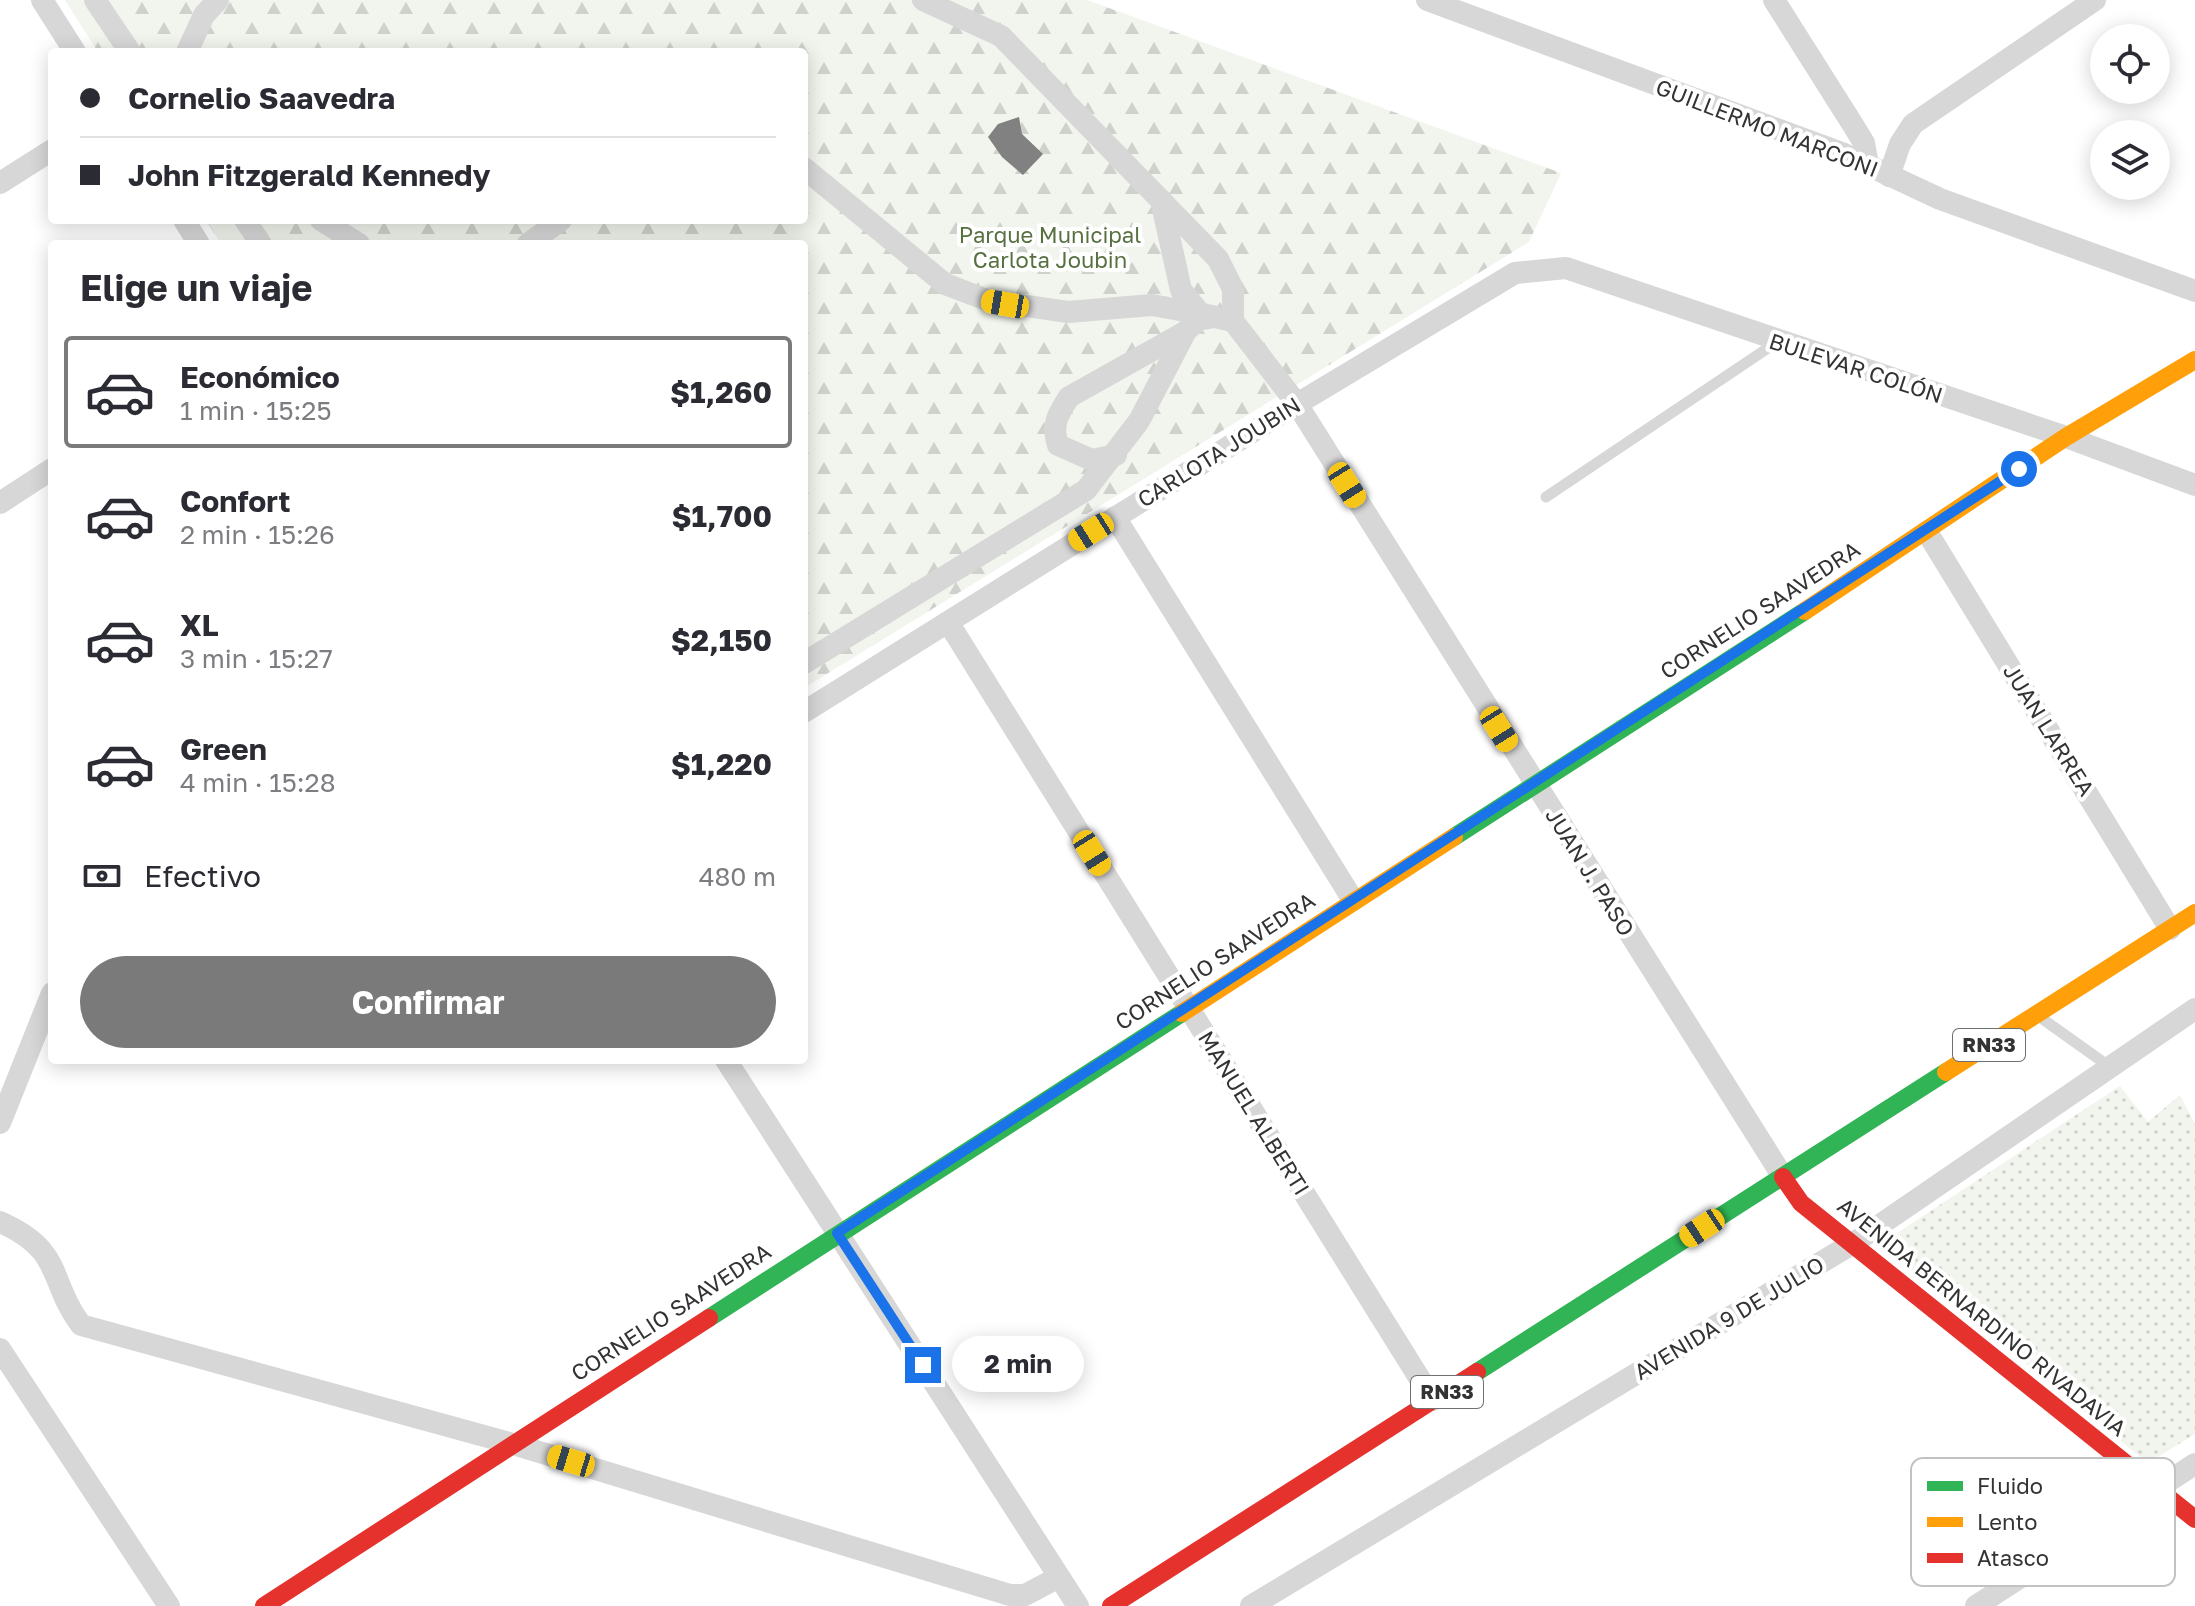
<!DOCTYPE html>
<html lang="es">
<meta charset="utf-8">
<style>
:root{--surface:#fff;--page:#f2f2f3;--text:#2b2b33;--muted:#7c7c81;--line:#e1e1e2;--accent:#7a7a7a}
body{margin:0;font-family:"Golos Text",sans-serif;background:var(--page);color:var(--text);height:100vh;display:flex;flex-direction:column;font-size:30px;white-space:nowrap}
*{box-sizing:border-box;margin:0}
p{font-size:26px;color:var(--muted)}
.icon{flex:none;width:44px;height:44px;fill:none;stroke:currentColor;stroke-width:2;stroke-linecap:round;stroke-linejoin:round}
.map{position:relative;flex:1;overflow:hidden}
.sheet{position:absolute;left:48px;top:240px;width:760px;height:824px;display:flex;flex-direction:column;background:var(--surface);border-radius:8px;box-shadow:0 4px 20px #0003}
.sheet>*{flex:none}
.banner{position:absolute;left:48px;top:48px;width:760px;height:176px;border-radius:8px;box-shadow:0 4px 20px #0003;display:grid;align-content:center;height:176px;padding:0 32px;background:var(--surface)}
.tools{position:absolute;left:2090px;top:24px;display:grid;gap:16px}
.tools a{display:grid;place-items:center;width:80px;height:80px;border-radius:50%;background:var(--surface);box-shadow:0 4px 20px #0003;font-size:40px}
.end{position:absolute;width:36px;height:36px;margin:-18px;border:10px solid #1a73e8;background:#fff;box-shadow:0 0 0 4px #fff}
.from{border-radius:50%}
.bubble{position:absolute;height:56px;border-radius:28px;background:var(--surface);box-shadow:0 4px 20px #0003;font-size:26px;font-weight:700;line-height:56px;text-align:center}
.car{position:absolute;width:24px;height:48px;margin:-24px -12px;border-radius:10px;box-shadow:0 0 6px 2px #0007;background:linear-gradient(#f5c518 24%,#345 0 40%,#f5c518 0 76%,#345 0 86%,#f5c518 0)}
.banner b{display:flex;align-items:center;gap:28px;height:76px;font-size:30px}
.banner b+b{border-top:2px solid var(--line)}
.banner i{width:20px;height:20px;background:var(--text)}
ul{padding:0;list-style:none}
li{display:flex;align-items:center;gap:24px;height:112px;margin:0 16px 12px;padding:0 16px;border:4px solid transparent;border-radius:8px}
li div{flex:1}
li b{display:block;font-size:30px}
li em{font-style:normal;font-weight:700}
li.current{border-color:var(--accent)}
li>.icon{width:72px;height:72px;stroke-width:1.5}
h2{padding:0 32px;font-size:36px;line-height:96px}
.pay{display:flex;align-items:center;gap:20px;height:88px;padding:0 32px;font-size:30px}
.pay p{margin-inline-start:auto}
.button{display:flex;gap:16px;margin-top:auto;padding:16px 32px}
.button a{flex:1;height:92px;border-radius:48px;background:var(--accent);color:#fff;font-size:32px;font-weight:700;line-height:92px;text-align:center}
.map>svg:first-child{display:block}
.grass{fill:url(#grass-dots)}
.forest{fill:url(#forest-firs)}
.building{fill:#818181}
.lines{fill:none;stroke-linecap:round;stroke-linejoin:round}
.lane{stroke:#d7d7d7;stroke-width:11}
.street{stroke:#d7d7d7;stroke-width:22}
.fast{stroke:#30b455;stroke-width:18}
.slow{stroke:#ff9f0a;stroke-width:18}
.jam{stroke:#e5322d;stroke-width:18}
.route{stroke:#1a73e8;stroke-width:10}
.labels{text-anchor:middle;stroke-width:8;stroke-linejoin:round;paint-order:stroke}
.shield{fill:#fff;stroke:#707070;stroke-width:2}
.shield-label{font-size:20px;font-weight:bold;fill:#333}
.street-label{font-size:22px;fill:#333;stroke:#fff}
.park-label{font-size:22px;fill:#56703f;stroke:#fff}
.key{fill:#fff;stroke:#c2c2c2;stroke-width:2}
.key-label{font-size:22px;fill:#333}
</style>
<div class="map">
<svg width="2195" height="1606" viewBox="0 0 2195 1606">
<defs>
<pattern id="grass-dots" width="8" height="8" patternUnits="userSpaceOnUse" patternTransform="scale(2)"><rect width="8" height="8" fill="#f1f5ed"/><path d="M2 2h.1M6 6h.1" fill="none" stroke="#cfd2cc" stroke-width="1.8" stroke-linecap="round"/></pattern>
<pattern id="forest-firs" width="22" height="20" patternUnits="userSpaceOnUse" patternTransform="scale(2)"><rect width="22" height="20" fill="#f1f5ed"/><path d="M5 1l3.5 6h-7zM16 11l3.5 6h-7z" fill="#cfd2cc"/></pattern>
</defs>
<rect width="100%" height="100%" fill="#fff"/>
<!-- grass -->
<polygon class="grass" points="2120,1086 2148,1122 2180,1095 2195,1124 2195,1434 2148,1463 1879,1245"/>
<!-- forest -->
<polygon class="forest" points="65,0 1087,0 1561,173 1529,242 804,688 804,244 221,244 206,220 804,220 804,52 98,52"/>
<!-- building -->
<polygon class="building" points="1019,117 1022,134 1043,154 1023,175 1002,157 988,137 998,124"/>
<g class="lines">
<!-- lane -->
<g class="lane">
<polyline points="1546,497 1777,342"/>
<polyline points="2044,1020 2110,1067"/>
</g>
<!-- street -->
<g class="street">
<polyline points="42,0 75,52"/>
<polyline points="95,0 130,52"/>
<polyline points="923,0 1001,36 1218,259 1233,289 1233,321 1297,404 1783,1177"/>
<polyline points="1427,0 1842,153 1940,199 2195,291"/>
<polyline points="1774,0 1853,125 1864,143 1868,164"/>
<polyline points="187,52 204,15 218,0"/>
<polyline points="804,168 945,284 987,300 1068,312 1152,305 1213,316"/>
<polyline points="1889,176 1900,144 1913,124 2095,0"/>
<polyline points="0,183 52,150"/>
<polyline points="1161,200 1181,290 1199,312"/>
<polyline points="184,220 199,244"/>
<polyline points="245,220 261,244"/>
<polyline points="321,220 359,244"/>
<polyline points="528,244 561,220"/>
<path d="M1116,455L1092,460L1058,445C1051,425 1058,414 1069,397L1185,332"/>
<polyline points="0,503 52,469"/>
<polyline points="1115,517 1353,900"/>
<polyline points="1927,532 2170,929"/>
<polyline points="948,622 1433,1400"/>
<polyline points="804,663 1086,490 1139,421 1186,331 1198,320 1214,317 1233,321"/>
<polyline points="804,712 1297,404 1515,273 1566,268 2066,437 2195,485"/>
<polyline points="726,1060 1078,1606"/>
<polyline points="0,1123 52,993"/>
<path d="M0,1222C65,1251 47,1279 81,1325L513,1444L1010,1595H1025L1059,1577"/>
<polyline points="0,1349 169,1606"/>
<polyline points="1251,1606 1855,1242 2195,1009"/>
<polyline points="1976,1606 2195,1464"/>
</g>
<!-- fast -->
<g class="fast">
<polyline points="1454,837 1805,611"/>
<polyline points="709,1318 1182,1013"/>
<polyline points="1477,1372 1946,1072"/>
</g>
<!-- slow -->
<g class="slow">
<polyline points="1805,611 2066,437 2195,360"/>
<polyline points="1182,1013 1454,837"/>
<polyline points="1946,1072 2195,913"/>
</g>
<!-- jam -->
<g class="jam">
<polyline points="1783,1177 1801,1203 2195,1519"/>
<polyline points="264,1606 709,1318"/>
<polyline points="1111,1606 1477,1372"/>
</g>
</g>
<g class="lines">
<!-- route -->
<polyline class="route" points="923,1365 837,1233 2019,469"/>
</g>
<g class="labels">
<!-- shield labels -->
<g class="shield">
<rect x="1953" y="1029" width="72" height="32" rx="6"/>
<rect x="1411" y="1376" width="72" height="32" rx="6"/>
</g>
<g class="shield-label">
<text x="1989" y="1052">RN33</text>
<text x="1447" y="1399">RN33</text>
</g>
<!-- street labels -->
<g class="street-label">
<text transform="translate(1767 128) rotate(21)" y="8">GUILLERMO MARCONI</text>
<text transform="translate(1856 368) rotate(18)" y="8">BULEVAR COLÓN</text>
<text transform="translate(1219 452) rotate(-32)" y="8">CARLOTA JOUBIN</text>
<text transform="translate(1760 610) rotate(-33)" y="8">CORNELIO SAAVEDRA</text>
<text transform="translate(2049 730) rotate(58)" y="8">JUAN LARREA</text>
<text transform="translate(1590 872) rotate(58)" y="8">JUAN J. PASO</text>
<text transform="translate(1215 961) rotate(-33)" y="8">CORNELIO SAAVEDRA</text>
<text transform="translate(1254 1113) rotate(58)" y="8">MANUEL ALBERTI</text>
<text transform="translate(671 1312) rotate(-33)" y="8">CORNELIO SAAVEDRA</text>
<text transform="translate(1982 1317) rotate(39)" y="8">AVENIDA BERNARDINO RIVADAVIA</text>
<text transform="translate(1729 1318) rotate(-31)" y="8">AVENIDA 9 DE JULIO</text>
</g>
<!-- park labels -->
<g class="park-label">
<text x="1050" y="243">Parque Municipal<tspan x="1050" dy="25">Carlota Joubin</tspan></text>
</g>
</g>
<!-- legend -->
<rect x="1911" y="1458" width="264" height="128" rx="12" class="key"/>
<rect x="1927" y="1481" width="36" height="10" fill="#30b455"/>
<rect x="1927" y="1517" width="36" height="10" fill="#ff9f0a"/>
<rect x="1927" y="1553" width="36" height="10" fill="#e5322d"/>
<g class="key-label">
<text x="1977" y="1494">Fluido</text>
<text x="1977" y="1530">Lento</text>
<text x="1977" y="1566">Atasco</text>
</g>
</svg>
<div class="tools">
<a><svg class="icon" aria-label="locate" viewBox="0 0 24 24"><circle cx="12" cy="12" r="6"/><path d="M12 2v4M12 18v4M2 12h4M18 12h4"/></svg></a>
<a><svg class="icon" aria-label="layers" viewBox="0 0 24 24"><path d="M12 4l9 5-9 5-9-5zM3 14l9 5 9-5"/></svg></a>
</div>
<i class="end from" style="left:2019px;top:469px"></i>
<i class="end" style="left:923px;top:1365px"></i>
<div class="bubble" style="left:952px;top:1336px;width:132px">2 min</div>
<i class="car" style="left:1005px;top:304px;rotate:280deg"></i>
<i class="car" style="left:1347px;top:485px;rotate:148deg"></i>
<i class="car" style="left:1091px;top:532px;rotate:238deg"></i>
<i class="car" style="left:1499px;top:729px;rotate:148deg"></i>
<i class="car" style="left:1092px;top:853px;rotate:148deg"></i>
<i class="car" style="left:1702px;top:1228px;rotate:237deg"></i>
<i class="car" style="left:571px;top:1461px;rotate:287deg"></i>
<div class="banner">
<b><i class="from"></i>Cornelio Saavedra</b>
<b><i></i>John Fitzgerald Kennedy</b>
</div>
<section class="sheet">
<h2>Elige un viaje</h2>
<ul>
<li class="current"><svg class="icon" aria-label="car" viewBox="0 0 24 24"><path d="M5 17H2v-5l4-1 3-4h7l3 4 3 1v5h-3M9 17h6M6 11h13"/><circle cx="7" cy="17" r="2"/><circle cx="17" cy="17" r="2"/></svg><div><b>Económico</b><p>1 min · 15:25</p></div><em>$1,260</em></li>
<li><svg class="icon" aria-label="car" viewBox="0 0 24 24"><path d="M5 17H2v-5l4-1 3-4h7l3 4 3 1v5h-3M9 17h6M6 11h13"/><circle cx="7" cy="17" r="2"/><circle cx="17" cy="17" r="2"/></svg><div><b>Confort</b><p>2 min · 15:26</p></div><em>$1,700</em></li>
<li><svg class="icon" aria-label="car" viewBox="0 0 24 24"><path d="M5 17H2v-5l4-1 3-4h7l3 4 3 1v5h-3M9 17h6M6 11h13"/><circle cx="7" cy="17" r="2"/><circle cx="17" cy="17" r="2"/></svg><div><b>XL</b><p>3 min · 15:27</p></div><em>$2,150</em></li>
<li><svg class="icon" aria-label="car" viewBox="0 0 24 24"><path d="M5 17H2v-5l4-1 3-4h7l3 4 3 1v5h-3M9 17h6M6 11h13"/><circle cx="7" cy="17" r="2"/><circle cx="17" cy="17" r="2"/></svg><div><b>Green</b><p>4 min · 15:28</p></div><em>$1,220</em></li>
</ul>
<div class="pay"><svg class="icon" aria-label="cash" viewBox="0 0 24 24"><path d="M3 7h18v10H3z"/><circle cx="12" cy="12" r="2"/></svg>Efectivo<p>480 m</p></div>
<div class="button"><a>Confirmar</a></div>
</section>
</div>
